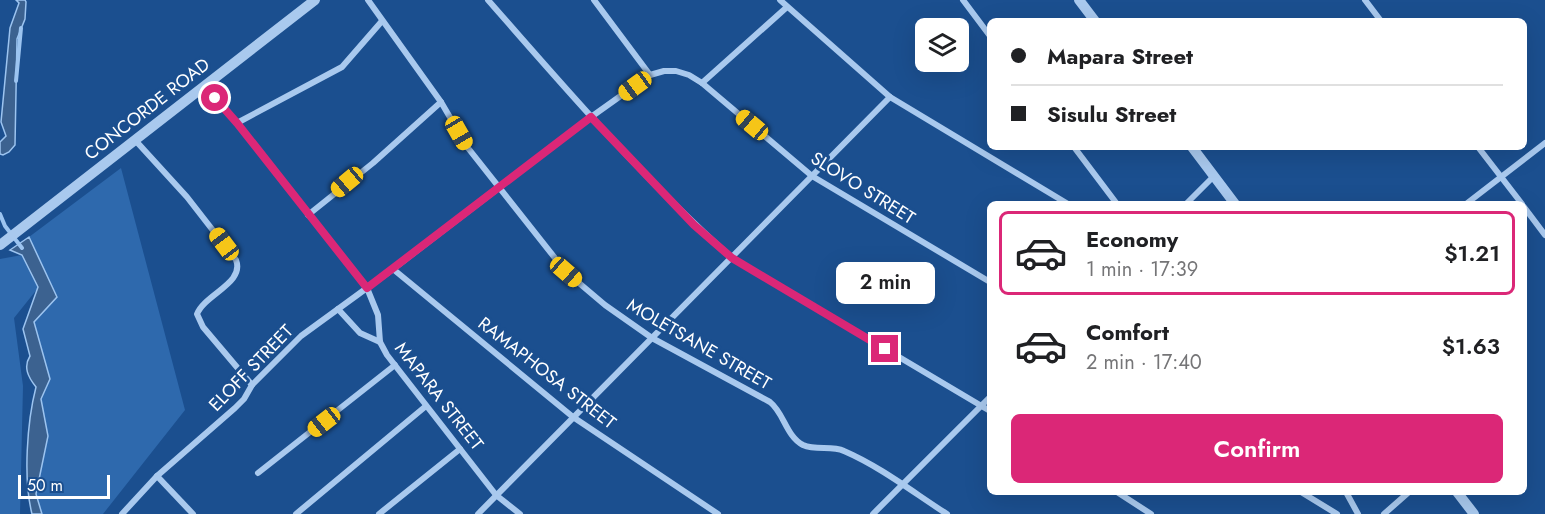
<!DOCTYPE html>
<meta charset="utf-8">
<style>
:root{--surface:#fff;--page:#f6f6f6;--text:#202124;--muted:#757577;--line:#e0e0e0;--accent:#db2777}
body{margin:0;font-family:Jost,sans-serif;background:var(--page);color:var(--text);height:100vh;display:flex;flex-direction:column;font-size:22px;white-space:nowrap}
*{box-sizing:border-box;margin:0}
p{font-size:20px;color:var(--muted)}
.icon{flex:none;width:33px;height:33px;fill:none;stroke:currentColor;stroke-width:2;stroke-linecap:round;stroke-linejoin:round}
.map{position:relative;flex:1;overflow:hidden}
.side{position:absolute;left:987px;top:201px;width:540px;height:294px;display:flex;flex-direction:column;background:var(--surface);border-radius:9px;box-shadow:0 6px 24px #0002}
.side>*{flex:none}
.banner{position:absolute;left:987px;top:18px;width:540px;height:132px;border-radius:9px;box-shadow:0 6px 24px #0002;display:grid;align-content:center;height:132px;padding:0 24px;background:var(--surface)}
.buttons{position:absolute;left:915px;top:18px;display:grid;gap:12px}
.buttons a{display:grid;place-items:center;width:54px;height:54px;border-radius:9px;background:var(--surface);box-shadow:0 6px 24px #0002;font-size:30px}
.scale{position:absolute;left:18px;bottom:15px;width:92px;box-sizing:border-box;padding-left:6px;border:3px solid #fff;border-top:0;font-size:16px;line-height:21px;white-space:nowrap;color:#fff;-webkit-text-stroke:4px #1b4f8f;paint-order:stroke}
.end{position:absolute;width:27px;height:27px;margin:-14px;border:8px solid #db2777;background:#fff;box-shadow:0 0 0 3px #fff}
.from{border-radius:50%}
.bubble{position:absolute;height:42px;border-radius:9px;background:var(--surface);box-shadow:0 6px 24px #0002;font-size:20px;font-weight:600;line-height:42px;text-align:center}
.car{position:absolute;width:18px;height:36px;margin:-18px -9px;border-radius:8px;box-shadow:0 0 4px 2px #0007;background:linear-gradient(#f5c518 24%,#345 0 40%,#f5c518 0 76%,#345 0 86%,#f5c518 0)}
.banner b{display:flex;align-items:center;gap:21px;height:57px;font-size:22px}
.banner b+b{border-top:2px solid var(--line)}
.banner i{width:15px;height:15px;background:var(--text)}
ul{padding:10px 0 0;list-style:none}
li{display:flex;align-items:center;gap:18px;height:84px;margin:0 12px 9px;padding:0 12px;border:3px solid transparent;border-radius:9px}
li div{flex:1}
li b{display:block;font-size:22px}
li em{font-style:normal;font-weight:600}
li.current{border-color:var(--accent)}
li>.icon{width:54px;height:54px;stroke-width:1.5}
.button{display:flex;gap:12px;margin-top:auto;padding:12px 24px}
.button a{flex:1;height:69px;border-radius:9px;background:var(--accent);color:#fff;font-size:24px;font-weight:600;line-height:69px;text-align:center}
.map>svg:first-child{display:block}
.green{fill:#2e69ad}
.water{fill:#3c6290;stroke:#9cc4f0;stroke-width:1.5}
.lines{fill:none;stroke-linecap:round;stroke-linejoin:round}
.stream{stroke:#9cc4f0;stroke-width:4}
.minor{stroke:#a9c9ee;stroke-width:6}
.tertiary{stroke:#a9c9ee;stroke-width:10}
.route{stroke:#db2777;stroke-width:8}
.labels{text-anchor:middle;stroke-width:6;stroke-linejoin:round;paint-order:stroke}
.street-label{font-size:18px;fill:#fff;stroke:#1b4f8f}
</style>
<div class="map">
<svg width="1545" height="514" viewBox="0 0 1545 514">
<rect width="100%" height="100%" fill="#1b4f8f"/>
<!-- green -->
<g class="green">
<polygon points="121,168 185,410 103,514 42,514 36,494 48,436 41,398 50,379 34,322 57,297 29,237"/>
<polygon points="22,255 38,288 14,318 23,386 20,514 0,514 0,259"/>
</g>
<!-- water -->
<g class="water">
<polygon points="16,0 25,0 26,2 25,19 17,39 15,145 9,152 3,155 0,154 0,142 6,136 1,122 10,28 19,3"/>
<path d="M29,237L57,297L34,322L50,379L41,399L48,436L36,494L42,514H32C23,479 27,422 36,387C28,377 23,367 30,356L23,329L38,287L22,255L10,250Z"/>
</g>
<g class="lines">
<!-- stream -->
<g class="stream">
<polyline points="16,81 21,28"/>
<polyline points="0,214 5,226 22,248"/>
</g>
<!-- minor -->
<g class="minor">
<path d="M368,0L441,102L468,148L566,272L605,305L652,338L770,402C784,413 786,436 803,445C816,451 832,445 844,451C881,467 914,493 947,514"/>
<path d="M488,0C566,89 643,179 732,258L990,411"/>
<polyline points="594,0 650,75"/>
<polyline points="780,0 890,97 1068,204"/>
<polyline points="963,0 990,36"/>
<polyline points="1365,0 1381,21"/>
<polyline points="702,83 812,176 990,282"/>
<polyline points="204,86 237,123 367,288 378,315 380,342 387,355 496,495 520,514"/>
<polyline points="237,123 342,67 382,21"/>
<path d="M135,140L187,197L236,260C245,283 205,294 197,314L203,327L252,385"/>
<polyline points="1074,147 1117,204"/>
<polyline points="1478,147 1522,204"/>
<polyline points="1186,204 1214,176"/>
<polyline points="1466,204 1545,143"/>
<polyline points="1524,207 1545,235"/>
<polyline points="308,215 373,163 441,102"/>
<polyline points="393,269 573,417 718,514"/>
<polyline points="338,309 360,333 380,342"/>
<polyline points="258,473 395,365"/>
<polyline points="157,476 193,514"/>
<polyline points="1117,492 1151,514"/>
<polyline points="1301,492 1337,514"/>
<polyline points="1346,492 1358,514"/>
<polyline points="122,514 157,476 235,408 244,399 252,385 301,336 393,269 591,117 650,75 664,71 676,71 689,75 702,83 787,7"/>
<polyline points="296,514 426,406"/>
<polyline points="379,514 460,449"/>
<polyline points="478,514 890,97"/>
<polyline points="873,514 990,397"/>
<polyline points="1384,514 1409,492"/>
</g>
<!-- tertiary -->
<g class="tertiary">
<polyline points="1079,0 1095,21"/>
<polyline points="1192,147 1235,204"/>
<polyline points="0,245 315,0"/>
<polyline points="1457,492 1474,514"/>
</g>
</g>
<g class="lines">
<!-- route -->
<polyline class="route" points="215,98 237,123 367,288 591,117 694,225 732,258 885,349"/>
</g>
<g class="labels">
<!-- street labels -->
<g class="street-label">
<text transform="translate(147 109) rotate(-38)" y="6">CONCORDE ROAD</text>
<text transform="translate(863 188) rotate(32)" y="6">SLOVO STREET</text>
<text transform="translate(699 344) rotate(30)" y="6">MOLETSANE STREET</text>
<text transform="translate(251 368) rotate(-46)" y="6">ELOFF STREET</text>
<text transform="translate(547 373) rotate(38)" y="6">RAMAPHOSA STREET</text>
<text transform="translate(439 396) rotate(52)" y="6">MAPARA STREET</text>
</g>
</g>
</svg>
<div class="buttons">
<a><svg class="icon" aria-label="layers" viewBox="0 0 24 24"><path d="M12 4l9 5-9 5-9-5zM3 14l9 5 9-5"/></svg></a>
</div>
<div class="scale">50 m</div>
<i class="end from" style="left:215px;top:98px"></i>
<i class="end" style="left:885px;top:349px"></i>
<div class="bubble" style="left:836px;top:262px;width:99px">2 min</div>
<i class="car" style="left:635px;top:86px;rotate:234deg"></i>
<i class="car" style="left:752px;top:125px;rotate:310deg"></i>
<i class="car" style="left:459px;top:133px;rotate:150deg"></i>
<i class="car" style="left:347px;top:182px;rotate:230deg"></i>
<i class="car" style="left:224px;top:244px;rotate:323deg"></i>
<i class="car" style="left:566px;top:272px;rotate:131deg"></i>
<i class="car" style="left:324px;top:422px;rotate:232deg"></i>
<div class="banner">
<b><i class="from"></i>Mapara Street</b>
<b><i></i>Sisulu Street</b>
</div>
<section class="side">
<ul>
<li class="current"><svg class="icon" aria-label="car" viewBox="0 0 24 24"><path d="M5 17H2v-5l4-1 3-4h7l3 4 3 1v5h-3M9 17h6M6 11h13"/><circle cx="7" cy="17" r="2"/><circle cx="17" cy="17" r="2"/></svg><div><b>Economy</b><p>1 min · 17:39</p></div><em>$1.21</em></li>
<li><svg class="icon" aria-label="car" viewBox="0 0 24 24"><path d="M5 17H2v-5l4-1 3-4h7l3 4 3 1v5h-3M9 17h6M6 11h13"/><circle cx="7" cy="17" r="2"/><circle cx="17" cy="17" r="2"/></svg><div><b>Comfort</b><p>2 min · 17:40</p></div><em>$1.63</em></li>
</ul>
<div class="button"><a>Confirm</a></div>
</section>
</div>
